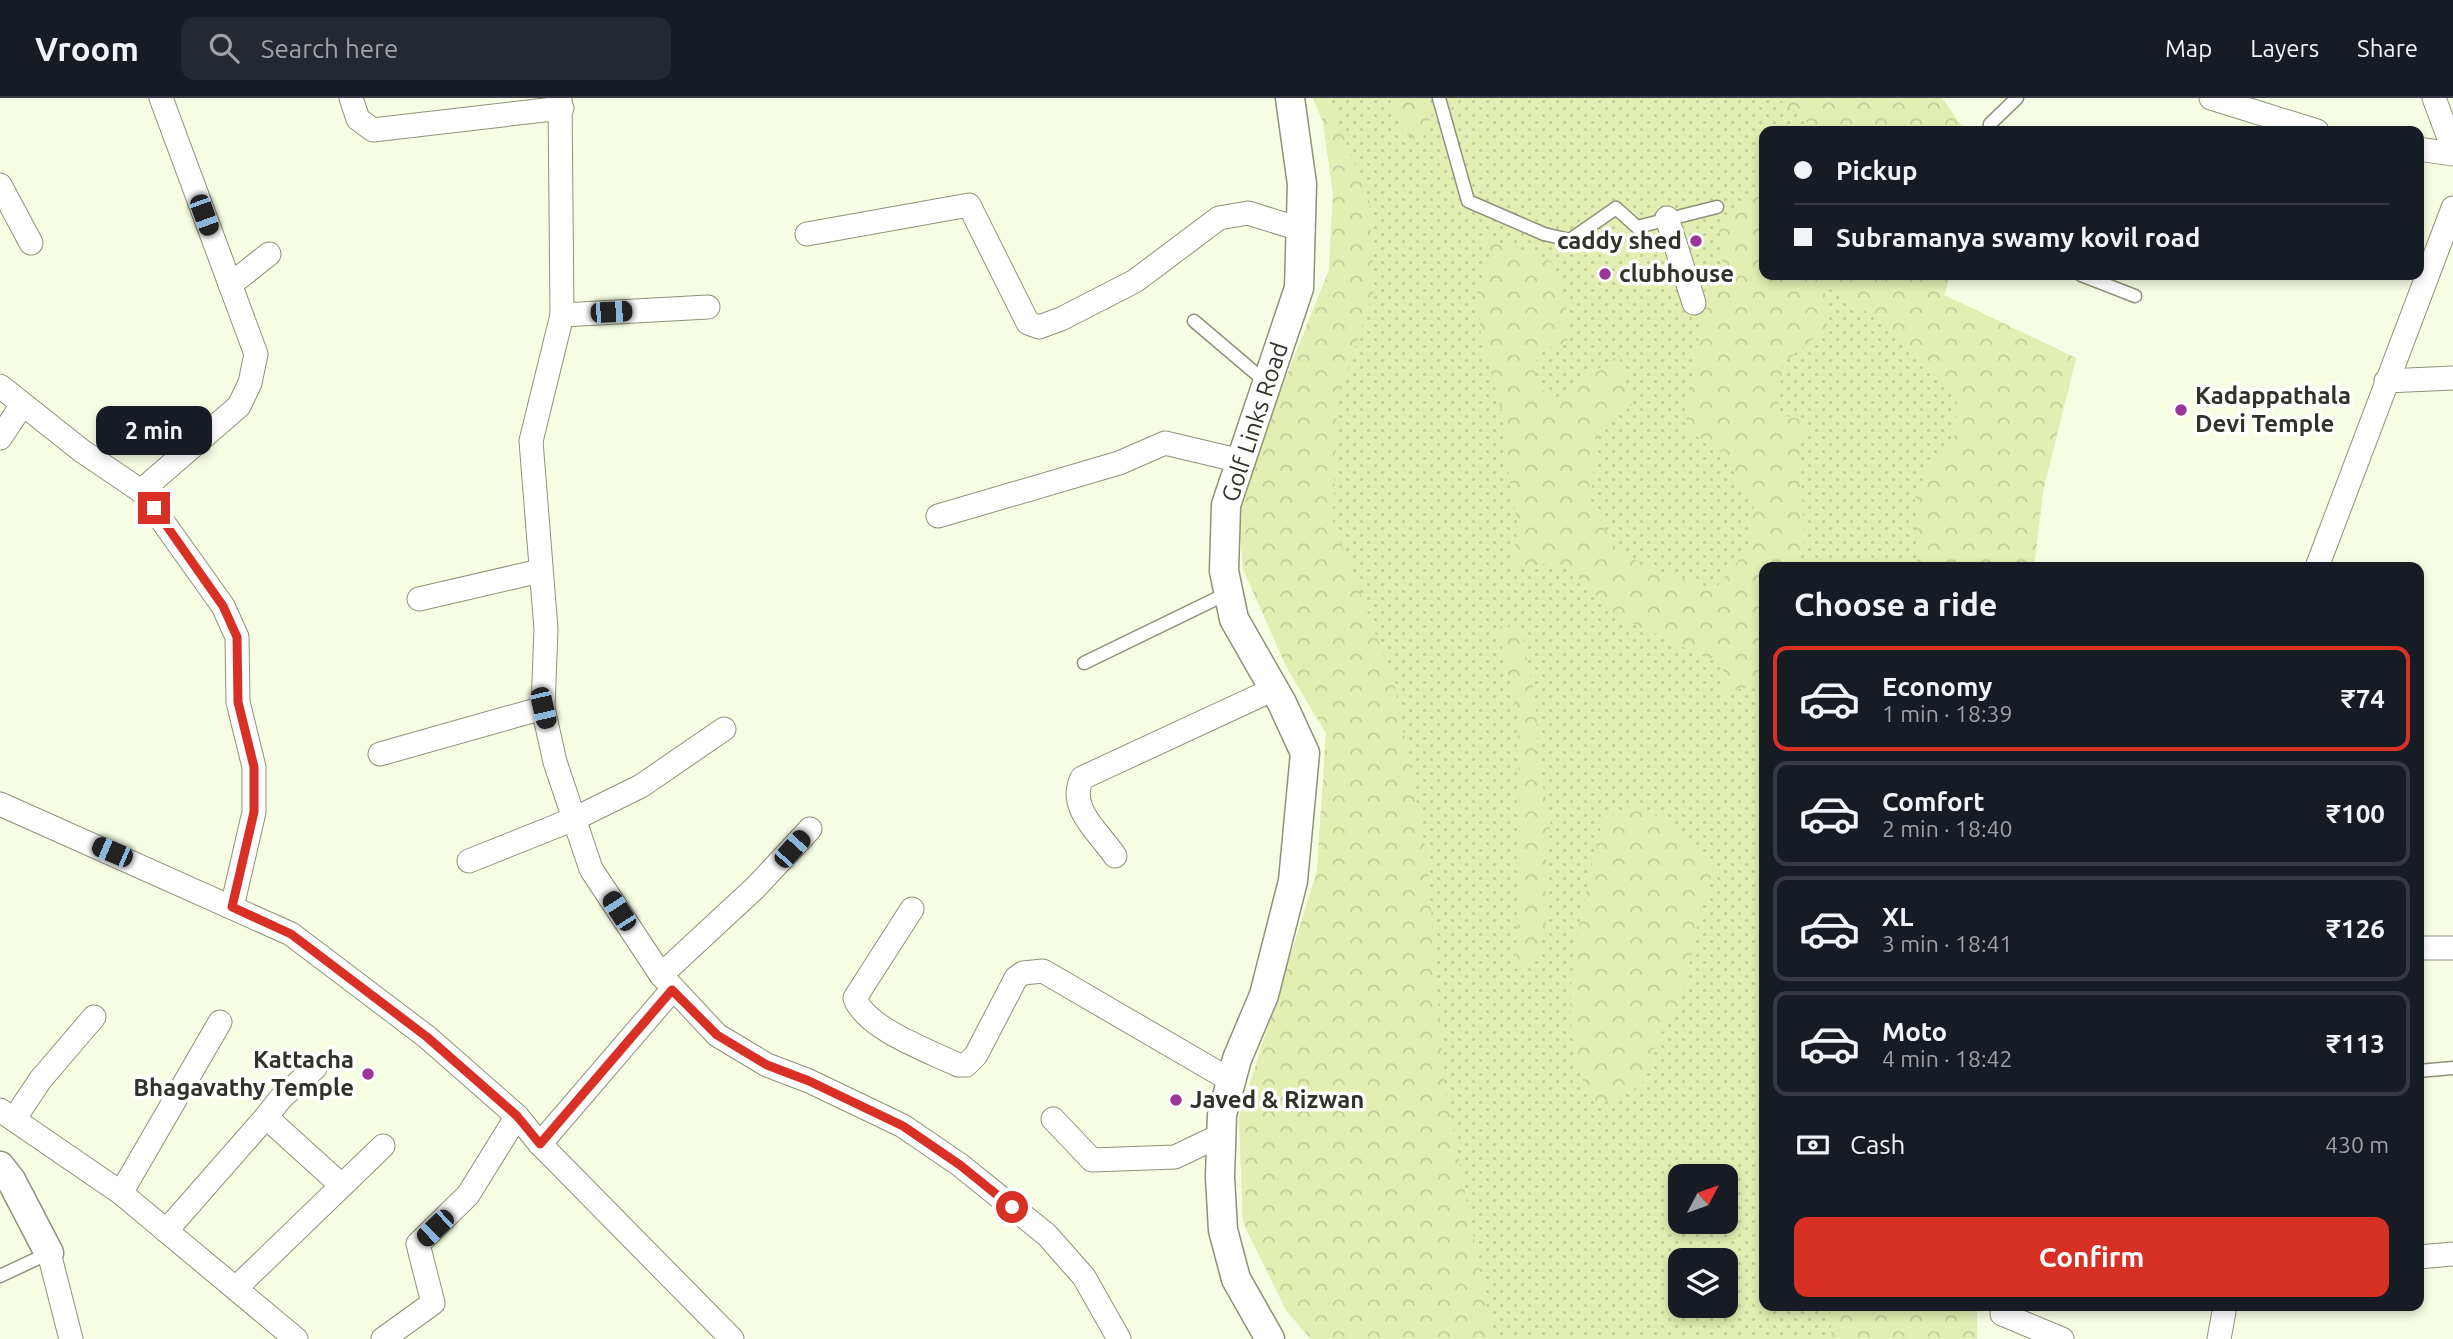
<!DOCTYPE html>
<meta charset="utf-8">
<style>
:root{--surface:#171b24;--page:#242831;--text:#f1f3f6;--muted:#9ea1a6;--line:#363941;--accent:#d93025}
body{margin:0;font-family:Ubuntu,sans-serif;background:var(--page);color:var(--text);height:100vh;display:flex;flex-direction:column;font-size:26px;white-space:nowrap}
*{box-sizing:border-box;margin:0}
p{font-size:23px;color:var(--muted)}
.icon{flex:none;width:38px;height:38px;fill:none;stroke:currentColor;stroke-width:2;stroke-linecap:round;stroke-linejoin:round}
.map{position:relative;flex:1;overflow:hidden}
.sheet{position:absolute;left:1759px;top:464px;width:665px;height:749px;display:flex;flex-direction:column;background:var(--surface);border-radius:14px;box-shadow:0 4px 10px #0003}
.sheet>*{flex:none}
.hud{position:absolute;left:1759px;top:28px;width:665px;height:154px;border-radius:14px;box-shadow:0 4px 10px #0003;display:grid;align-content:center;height:154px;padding:0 35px;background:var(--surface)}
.needle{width:46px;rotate:49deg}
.buttons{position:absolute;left:1668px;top:1066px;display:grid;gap:14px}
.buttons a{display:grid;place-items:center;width:70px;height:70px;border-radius:14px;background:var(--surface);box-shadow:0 4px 10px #0003;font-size:35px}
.end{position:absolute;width:32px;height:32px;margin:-16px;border:9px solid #d93025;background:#fff;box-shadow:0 0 0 4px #fff}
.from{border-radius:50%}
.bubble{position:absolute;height:49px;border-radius:14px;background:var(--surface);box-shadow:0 4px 10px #0003;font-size:23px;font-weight:700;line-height:49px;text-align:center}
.car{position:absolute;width:21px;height:42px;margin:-21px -10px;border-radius:9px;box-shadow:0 0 5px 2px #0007;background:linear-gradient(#222 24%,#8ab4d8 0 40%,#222 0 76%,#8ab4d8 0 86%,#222 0)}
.hud b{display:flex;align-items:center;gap:24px;height:66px;font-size:26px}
.hud b+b{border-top:2px solid var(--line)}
.hud i{width:18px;height:18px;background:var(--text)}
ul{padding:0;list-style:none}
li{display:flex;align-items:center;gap:21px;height:105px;margin:0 14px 10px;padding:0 21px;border:4px solid var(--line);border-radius:14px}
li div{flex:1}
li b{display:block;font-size:26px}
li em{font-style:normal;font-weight:700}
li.active{border-color:var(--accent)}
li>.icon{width:63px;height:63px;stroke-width:1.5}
h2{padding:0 35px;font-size:32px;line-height:84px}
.pay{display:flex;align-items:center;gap:18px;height:77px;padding:0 35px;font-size:26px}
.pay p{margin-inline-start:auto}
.primary-button{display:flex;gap:14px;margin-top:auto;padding:14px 35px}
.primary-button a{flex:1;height:80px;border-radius:14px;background:var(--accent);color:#fff;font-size:28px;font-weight:700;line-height:80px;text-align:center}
header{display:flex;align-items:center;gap:42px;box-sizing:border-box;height:98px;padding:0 35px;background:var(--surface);border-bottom:2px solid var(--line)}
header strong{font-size:33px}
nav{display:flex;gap:38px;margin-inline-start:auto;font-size:24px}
.search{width:490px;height:63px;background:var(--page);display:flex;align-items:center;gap:18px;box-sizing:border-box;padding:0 24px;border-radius:14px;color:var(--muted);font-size:26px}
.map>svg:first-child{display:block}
.grass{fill:url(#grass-dots);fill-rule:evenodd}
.forest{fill:url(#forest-crowns)}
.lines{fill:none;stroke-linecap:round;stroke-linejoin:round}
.service-casing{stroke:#8d927b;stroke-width:15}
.minor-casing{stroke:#8d927b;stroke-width:25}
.tertiary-casing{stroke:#8d927b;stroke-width:31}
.service{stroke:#fff;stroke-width:12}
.minor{stroke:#fff;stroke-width:23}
.tertiary{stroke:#fff;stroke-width:28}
.route{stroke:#d93025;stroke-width:9}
.poi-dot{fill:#9a359a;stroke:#fff;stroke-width:2.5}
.labels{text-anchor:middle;stroke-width:7;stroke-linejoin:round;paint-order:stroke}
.poi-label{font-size:24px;font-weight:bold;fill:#31332a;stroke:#fff;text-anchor:start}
.street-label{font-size:24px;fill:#31332a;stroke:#fff}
</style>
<header>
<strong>Vroom</strong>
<div class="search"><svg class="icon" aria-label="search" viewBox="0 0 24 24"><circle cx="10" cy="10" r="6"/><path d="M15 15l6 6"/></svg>Search here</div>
<nav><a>Map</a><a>Layers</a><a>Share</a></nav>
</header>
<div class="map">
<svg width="2453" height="1241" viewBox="0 0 2453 1241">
<defs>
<pattern id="grass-dots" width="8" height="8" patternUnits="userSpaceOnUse" patternTransform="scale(1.75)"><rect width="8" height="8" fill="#e2eeb2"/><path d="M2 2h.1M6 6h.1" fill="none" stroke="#c2cd99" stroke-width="1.8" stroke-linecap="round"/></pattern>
<pattern id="forest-crowns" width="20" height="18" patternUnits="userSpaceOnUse" patternTransform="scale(1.75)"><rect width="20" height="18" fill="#e2eeb2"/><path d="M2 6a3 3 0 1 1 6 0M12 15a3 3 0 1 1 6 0" fill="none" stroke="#c2cd99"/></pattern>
</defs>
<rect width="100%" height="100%" fill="#f7fde3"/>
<!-- grass -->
<path class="grass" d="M1313,0H1942L1965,33H1764V177H1950L1944,197L2076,260L2043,393L2034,469H1764V1208H1977V1241H1311L1286,1212L1243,1124L1239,1020L1317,774L1326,635L1287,570L1243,471L1238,399L1329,172L1333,95L1323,24ZM1680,1078H1726V1124H1680ZM1680,1162H1726V1208H1680Z"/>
<!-- forest -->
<g class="forest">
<polygon points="1313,0 1328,0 1369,101 1374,192 1337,303 1333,423 1394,584 1427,760 1445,989 1493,1241 1311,1241 1286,1212 1243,1124 1239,1020 1317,774 1326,635 1287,570 1243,471 1238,399 1329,173 1333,95 1323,24"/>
<polygon points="1390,0 1427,0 1433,13 1421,46 1403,33"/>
<polygon points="1778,0 1942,0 1965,33 1817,33"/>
<path d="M1764,85V177H1950L1944,197L2076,260L2043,393L2034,469H1917L1915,400L1929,367L1954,346L1957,304C1922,259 1876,214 1825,188L1827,230L1783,265L1777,316L1804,322L1813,332L1800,343L1804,442L1799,469H1764V585L1724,595L1723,564L1700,557L1615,517L1566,467L1544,466L1510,471L1518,428L1507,367L1502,314L1481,238L1477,191L1491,160L1484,139L1551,163L1566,202L1568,244L1538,253L1534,285L1554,301L1619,257L1632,307L1598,335L1590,404L1619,455L1670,477L1715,491L1749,450L1754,405L1719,352L1685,331L1700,231L1695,205L1723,171L1719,129Z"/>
<polygon points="1497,528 1520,529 1536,603 1538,670 1551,720 1546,763 1546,824 1537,860 1513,872 1520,812 1518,618"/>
<path d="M1633,706C1669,724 1696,736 1713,774L1700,814L1688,875L1677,911L1656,944L1641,988L1596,1008C1590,996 1581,982 1578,969C1557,888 1586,802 1602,723Z"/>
<polygon points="1829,1208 1977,1208 1977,1241 1832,1241"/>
</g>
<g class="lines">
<defs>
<g id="service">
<polyline points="1439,0 1468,103 1544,136 1570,142 1616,110 1637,129 1717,109"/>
<polyline points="1989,33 1990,26 2017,0"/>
<polyline points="2081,177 2135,198"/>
<polyline points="1194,223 1267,285"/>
<polyline points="1084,565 1228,495"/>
<polyline points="2418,973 2453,970"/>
<polyline points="0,1178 49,1155"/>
</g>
<g id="minor">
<polyline points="351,0 358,21 373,32 562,10"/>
<polyline points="560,0 562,217 531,343 546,531 543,610 555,664 591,771 661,877 717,937 767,967 809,983 903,1028 960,1067 1047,1137 1084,1179 1119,1241"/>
<polyline points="2211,0 2317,33"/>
<polyline points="2434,0 2453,51"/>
<polyline points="2418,51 2453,56"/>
<polyline points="0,87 31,145"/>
<polyline points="1667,120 1694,205"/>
<polyline points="807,136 969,107 1028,225 1039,229 1061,221 1135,183 1219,120 1248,115 1303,132"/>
<polyline points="230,187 269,156"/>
<polyline points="562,217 708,209"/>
<polyline points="2386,283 2453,280"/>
<polyline points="0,288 82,353 141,393 223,508 237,539 238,604 254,669 254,714 232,809"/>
<polyline points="0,340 22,307"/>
<polyline points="141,393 239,308 250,285 256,256 161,0"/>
<polyline points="938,418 1119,365 1165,345 1241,363"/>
<polyline points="2317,469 2453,110"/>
<polyline points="419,501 540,473"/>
<polyline points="380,656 543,610"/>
<polyline points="0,706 291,836 427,939 517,1018 540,1046 732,1241"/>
<path d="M1115,758C1099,734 1067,710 1082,680L1274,591"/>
<polyline points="469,763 574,721 641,688 724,631"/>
<path d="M912,811L855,900C865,930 929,953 958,967H966L976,957L1016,880L1023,875L1043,873L1232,983"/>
<polyline points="2418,850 2453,850"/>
<polyline points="661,877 756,789 810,731"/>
<polyline points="0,1012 121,1095 296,1241"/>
<polyline points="266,1019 281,1000 315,970"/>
<polyline points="14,1021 41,981 94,919"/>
<polyline points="1053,1021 1092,1062 1175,1059 1221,1037"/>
<polyline points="540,1046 672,892"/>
<polyline points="121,1095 220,924"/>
<polyline points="166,1133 266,1019 341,1087"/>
<polyline points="49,1155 71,1241"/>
<polyline points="2418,1159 2453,1156"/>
<polyline points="236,1190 383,1048"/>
<polyline points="2002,1216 2062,1241"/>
<polyline points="383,1241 433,1205 418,1146 468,1097 517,1018"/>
<polyline points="2219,1241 2225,1208"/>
</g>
<g id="tertiary">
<polyline points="0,1068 11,1082 49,1155"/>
<polyline points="1270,1241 1236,1181 1223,1132 1220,1079 1222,1017 1237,961 1264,897 1293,783 1305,655 1282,605 1234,521 1224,473 1226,407 1299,190 1302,86 1290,0"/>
</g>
</defs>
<!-- service casing -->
<use href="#service" class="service-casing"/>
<!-- minor casing -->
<use href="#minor" class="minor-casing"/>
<!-- tertiary casing -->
<use href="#tertiary" class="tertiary-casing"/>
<!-- service -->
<use href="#service" class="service"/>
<!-- minor -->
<use href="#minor" class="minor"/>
<!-- tertiary -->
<use href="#tertiary" class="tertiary"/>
</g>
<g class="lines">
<!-- route -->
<polyline class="route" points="154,410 223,508 237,539 238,604 254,669 254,714 232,809 291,836 427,939 517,1018 540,1046 672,892 717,937 767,967 809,983 903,1028 960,1067 1012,1109"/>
</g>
<!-- markers -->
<g class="poi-dot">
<circle cx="1696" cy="143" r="7"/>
<circle cx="1605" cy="176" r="7"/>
<circle cx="2181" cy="312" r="7"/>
<circle cx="368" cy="976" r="7"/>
<circle cx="1176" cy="1002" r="7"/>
</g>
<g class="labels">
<!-- poi labels -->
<g class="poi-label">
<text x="1682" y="151" text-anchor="end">caddy shed</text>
<text x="1619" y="184">clubhouse</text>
<text x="2195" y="306">Kadappathala<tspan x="2195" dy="28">Devi Temple</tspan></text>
<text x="354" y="970" text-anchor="end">Kattacha<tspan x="354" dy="28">Bhagavathy Temple</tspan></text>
<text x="1190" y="1010">Javed &amp; Rizwan</text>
</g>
<!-- street labels -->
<g class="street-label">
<text transform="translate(1255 324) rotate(-72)" y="8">Golf Links Road</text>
</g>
</g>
</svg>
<div class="buttons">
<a><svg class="needle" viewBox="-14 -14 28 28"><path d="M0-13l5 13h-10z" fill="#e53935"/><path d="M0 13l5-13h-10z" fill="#9ea1a6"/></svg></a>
<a><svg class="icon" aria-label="layers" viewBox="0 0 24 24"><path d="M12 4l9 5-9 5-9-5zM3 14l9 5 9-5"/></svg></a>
</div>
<i class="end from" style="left:1012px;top:1109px"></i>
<i class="end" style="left:154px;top:410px"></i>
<div class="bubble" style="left:96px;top:308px;width:116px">2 min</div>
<i class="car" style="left:204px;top:117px;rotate:160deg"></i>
<i class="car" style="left:611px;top:214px;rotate:87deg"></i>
<i class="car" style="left:543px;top:610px;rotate:167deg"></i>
<i class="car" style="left:792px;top:751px;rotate:42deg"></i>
<i class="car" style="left:112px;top:754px;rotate:293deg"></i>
<i class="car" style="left:619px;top:813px;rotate:327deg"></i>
<i class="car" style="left:435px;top:1130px;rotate:226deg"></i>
<div class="hud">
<b><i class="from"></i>Pickup</b>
<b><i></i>Subramanya swamy kovil road</b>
</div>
<section class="sheet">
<h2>Choose a ride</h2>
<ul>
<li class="active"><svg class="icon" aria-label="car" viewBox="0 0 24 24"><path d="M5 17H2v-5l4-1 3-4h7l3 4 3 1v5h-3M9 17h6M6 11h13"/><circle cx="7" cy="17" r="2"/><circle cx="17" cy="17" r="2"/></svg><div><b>Economy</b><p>1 min · 18:39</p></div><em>₹74</em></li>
<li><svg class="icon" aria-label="car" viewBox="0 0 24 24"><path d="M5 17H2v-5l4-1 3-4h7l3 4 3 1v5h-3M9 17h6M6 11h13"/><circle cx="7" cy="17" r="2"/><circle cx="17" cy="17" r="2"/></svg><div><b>Comfort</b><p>2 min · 18:40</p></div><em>₹100</em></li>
<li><svg class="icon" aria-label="car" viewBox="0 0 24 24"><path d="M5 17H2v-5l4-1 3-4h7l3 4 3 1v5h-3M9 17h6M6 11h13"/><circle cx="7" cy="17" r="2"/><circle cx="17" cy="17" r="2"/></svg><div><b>XL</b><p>3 min · 18:41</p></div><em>₹126</em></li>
<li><svg class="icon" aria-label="car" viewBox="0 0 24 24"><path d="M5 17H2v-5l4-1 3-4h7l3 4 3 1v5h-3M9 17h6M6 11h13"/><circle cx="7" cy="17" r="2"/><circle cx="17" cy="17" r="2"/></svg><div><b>Moto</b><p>4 min · 18:42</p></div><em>₹113</em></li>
</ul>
<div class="pay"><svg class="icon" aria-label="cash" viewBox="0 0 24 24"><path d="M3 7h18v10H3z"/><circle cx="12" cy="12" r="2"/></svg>Cash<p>430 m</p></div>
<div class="primary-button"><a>Confirm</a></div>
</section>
</div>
